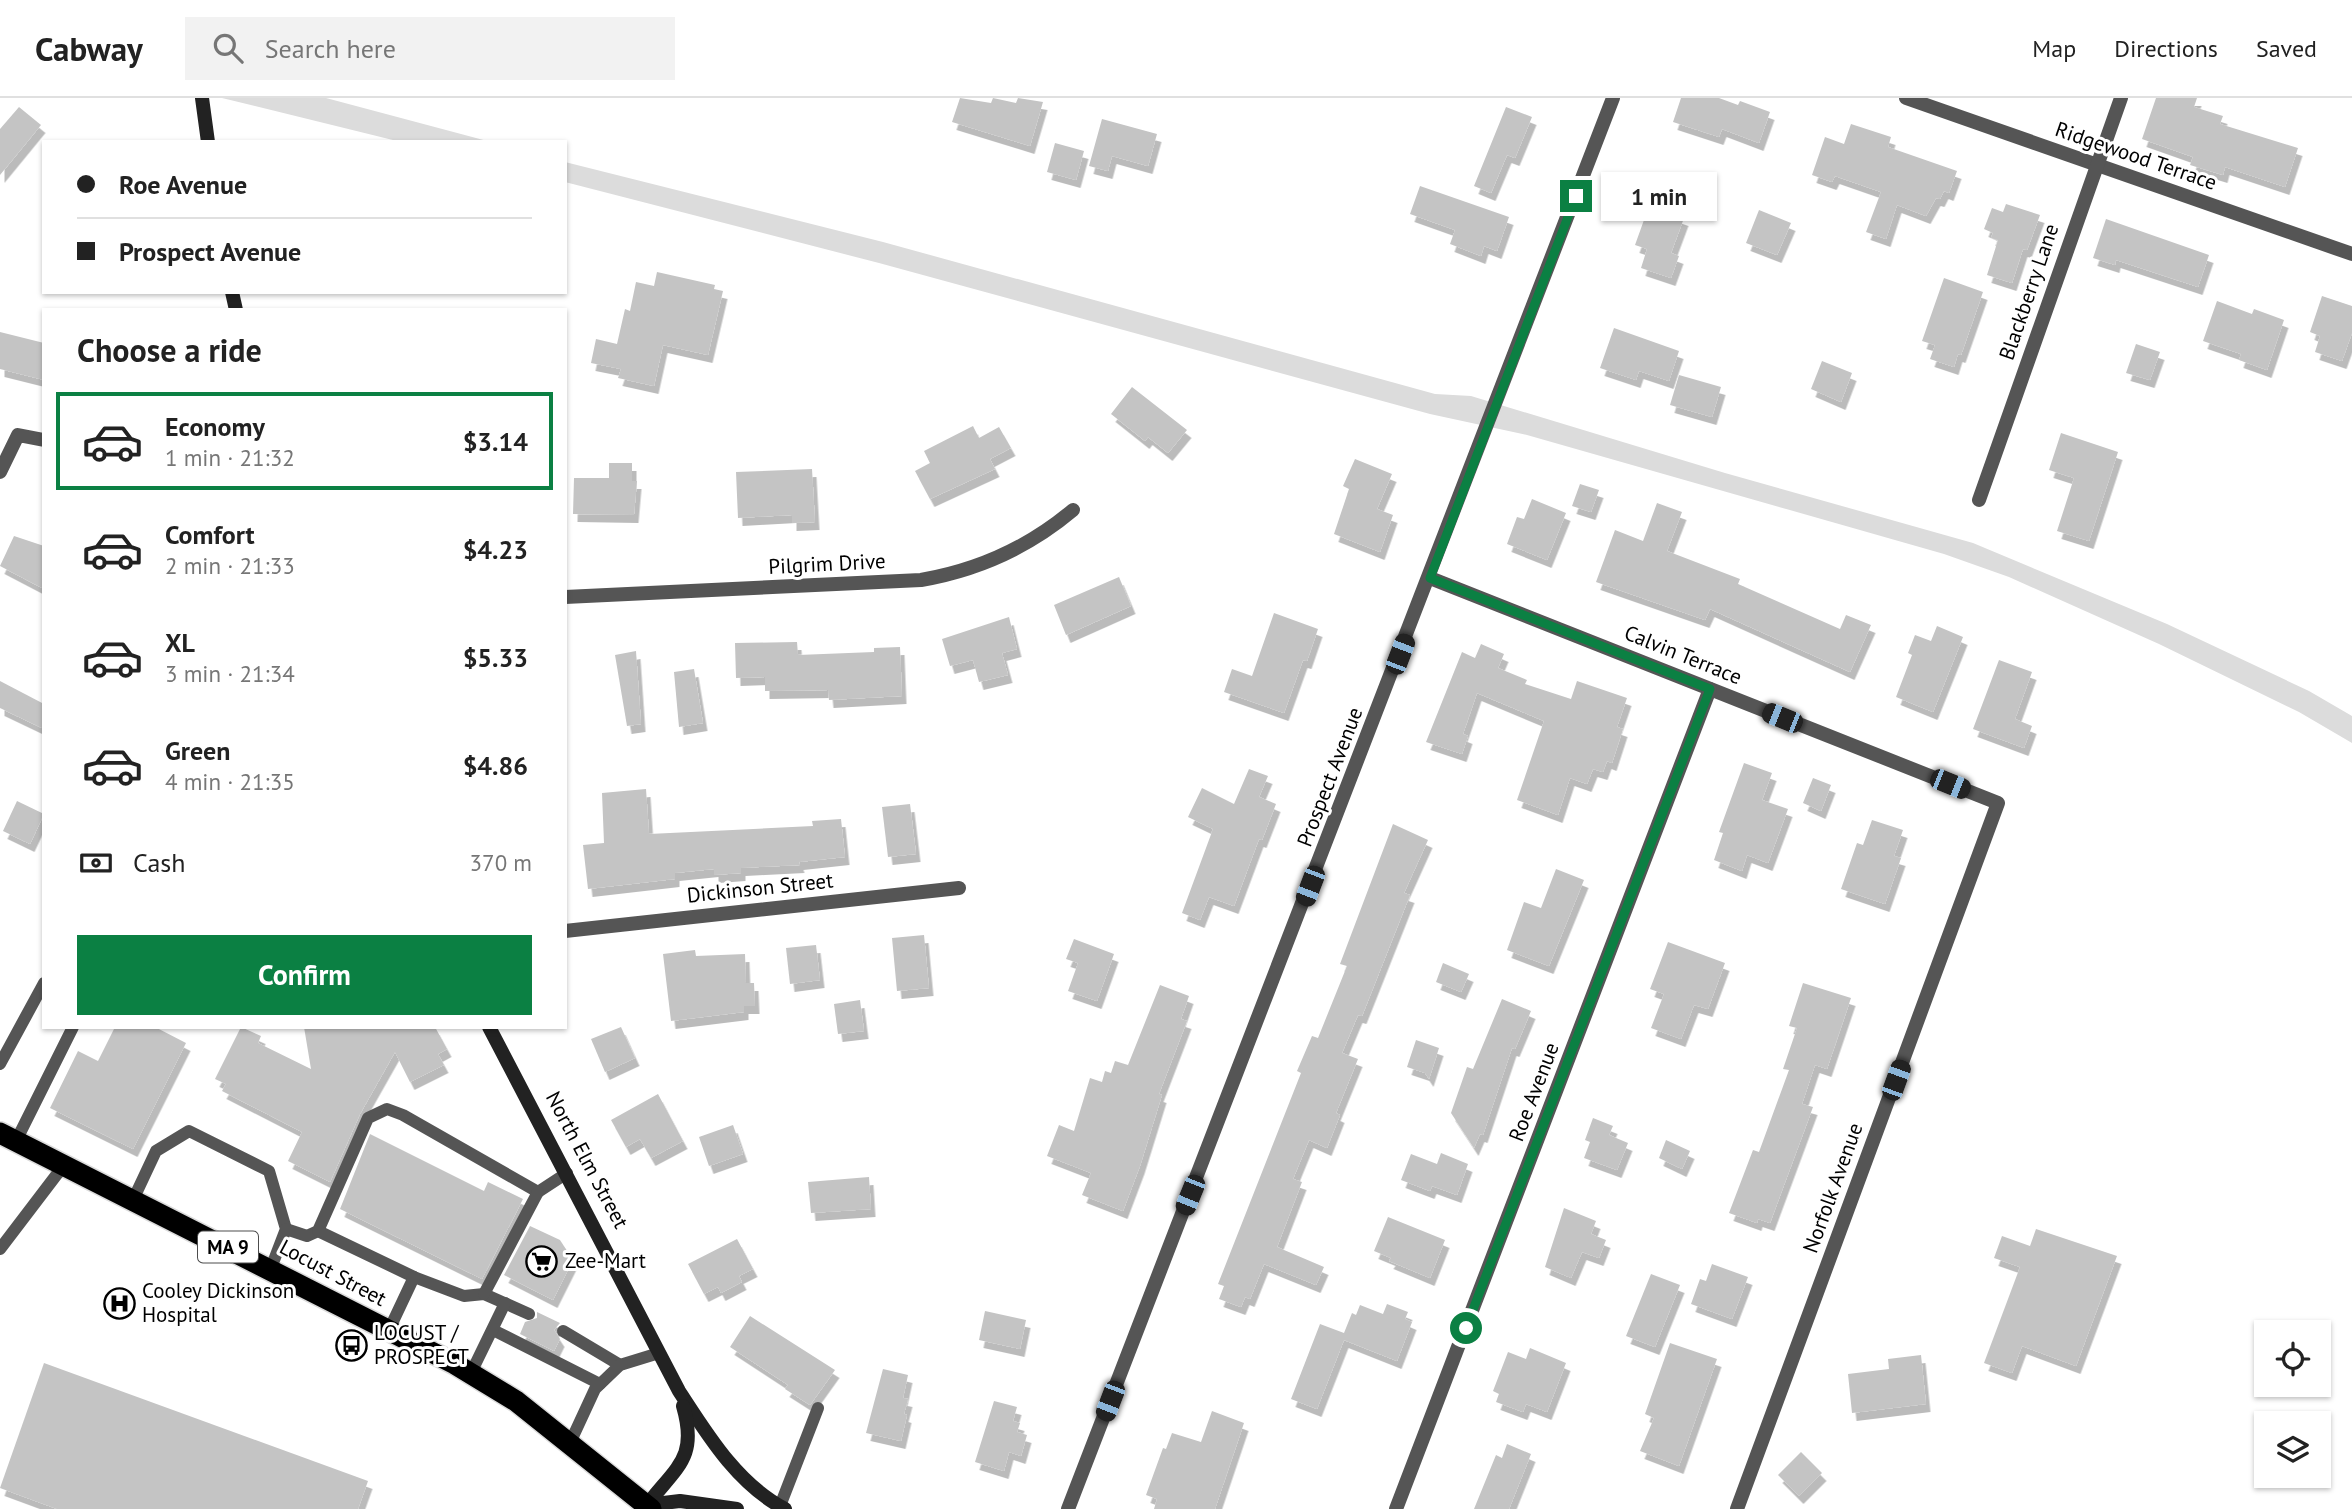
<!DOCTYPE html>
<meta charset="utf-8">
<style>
:root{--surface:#fff;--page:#f2f2f2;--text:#222;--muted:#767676;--line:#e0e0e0;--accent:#0b8043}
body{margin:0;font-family:"PT Sans",sans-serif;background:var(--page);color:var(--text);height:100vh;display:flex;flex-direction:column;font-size:26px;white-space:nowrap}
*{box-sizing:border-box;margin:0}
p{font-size:23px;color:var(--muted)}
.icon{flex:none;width:38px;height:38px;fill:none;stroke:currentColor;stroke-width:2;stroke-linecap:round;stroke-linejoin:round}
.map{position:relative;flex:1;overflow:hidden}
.side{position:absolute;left:42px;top:210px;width:525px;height:721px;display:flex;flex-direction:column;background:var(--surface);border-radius:0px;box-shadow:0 2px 5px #0004}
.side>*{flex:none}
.banner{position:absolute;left:42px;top:42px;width:525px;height:154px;border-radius:0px;box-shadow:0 2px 5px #0004;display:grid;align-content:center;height:154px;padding:0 35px;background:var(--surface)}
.fabs{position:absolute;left:2254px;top:1222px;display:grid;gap:14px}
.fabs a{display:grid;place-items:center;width:77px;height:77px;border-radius:0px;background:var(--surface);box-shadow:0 2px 5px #0004;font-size:35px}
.end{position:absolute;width:32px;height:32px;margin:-16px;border:9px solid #0b8043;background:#fff;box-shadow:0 0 0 4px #fff}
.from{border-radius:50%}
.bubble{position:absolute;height:49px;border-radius:0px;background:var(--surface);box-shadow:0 2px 5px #0004;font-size:23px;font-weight:800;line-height:49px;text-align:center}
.car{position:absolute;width:21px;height:42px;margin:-21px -10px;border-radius:9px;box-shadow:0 0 5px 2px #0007;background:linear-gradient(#222 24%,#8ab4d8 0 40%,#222 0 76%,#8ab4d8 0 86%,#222 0)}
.banner b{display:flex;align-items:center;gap:24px;height:66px;font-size:26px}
.banner b+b{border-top:2px solid var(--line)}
.banner i{width:18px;height:18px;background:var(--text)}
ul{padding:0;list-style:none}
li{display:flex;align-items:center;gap:21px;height:98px;margin:0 14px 10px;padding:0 21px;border:4px solid transparent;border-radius:0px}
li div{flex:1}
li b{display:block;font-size:26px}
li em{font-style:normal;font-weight:800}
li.active{border-color:var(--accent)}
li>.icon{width:63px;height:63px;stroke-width:1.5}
h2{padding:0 35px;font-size:32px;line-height:84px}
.pay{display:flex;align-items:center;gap:18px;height:77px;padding:0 35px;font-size:26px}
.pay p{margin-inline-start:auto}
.cta{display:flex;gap:14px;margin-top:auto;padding:14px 35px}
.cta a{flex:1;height:80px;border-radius:0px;background:var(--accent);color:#fff;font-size:28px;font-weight:800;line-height:80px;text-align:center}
header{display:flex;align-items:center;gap:42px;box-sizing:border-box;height:98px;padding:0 35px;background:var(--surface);border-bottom:2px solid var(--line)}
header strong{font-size:33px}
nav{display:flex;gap:38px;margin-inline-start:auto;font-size:24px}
.search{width:490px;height:63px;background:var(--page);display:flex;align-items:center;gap:18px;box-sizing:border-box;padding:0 24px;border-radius:0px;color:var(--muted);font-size:26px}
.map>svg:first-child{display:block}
.green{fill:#dcdcdc}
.building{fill:#c4c4c4;filter:url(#shadow)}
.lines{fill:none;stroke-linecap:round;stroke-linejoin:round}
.highway-casing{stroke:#dbdbdb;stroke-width:24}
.lane{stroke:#555;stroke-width:12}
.street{stroke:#555;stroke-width:14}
.secondary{stroke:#222;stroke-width:14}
.highway{stroke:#000;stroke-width:21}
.route{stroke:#0b8043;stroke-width:9}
.labels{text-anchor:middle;stroke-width:6;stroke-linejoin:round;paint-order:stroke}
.shield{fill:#fff;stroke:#4c4c4c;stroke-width:2}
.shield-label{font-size:19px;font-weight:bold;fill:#000}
.street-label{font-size:21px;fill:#000;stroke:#fff}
.poi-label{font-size:21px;fill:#000;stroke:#fff;text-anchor:start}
</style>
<header>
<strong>Cabway</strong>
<div class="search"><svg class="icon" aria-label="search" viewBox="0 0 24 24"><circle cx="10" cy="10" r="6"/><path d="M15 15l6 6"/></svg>Search here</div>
<nav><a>Map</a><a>Directions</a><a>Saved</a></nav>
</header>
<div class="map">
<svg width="2352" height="1411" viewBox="0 0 2352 1411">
<defs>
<filter id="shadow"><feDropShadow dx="4.5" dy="8" stdDeviation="0" flood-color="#0004"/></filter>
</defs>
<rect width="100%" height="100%" fill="#fff"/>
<!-- green -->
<g class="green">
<polygon points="222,0 326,0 491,44 401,44"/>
<polygon points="565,64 883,144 1435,296 1471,298 1725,375 1973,445 2167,526 2309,593 2352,618 2352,645 2299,614 2159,546 2009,479 1944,456 1527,337 1430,316 879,165 565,84"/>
</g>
<!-- building -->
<g class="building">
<polygon points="960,0 991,5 993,0 1016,5 1018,0 1043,4 1030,48 952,24"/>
<polygon points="1681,0 1719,0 1738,7 1740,3 1770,14 1759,45 1722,31 1719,39 1673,24"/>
<polygon points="2156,0 2197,0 2194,9 2223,18 2220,26 2298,50 2285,89 2225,69 2223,77 2190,67 2193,59 2142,41"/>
<polygon points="19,9 41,27 0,77 0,31"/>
<polygon points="1506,9 1532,19 1515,60 1507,57 1491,95 1474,88"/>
<polygon points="1102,21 1157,36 1148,68 1112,58 1108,73 1089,68"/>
<polygon points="1851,26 1891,39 1888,49 1957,73 1949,95 1944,93 1940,101 1936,100 1926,118 1897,107 1886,141 1866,134 1881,94 1835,78 1832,84 1812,77 1825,39 1844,46"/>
<polygon points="1055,45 1084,53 1076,82 1047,74"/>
<polygon points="1420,88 1509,119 1497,153 1484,148 1481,158 1450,146 1455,132 1410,116"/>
<polygon points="2006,106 2040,117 2027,152 2023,151 2012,185 1987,177 1998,142 1991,140 1993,135 1984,131 1992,110 2003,114"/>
<polygon points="1649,108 1684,120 1671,155 1679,158 1671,180 1641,170 1647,151 1635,147"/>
<polygon points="1759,112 1791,125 1777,157 1746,145"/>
<polygon points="2106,121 2209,157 2198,189 2116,162 2115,167 2093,160"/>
<polygon points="657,174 715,187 714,191 723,193 708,257 663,247 654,288 618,280 621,271 591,265 596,241 617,246 625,211 630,213 636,184 654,188"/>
<polygon points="1944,180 1983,194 1961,257 1958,256 1954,269 1930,261 1935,247 1922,243"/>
<polygon points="2322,198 2352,208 2352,235 2342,263 2315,254 2320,238 2310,234"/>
<polygon points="2217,203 2252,216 2254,211 2284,222 2267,272 2239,262 2241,256 2203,243"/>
<polygon points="1614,230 1679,253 1669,283 1639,273 1636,282 1600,270"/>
<polygon points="0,234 44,245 44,282 0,271"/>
<polygon points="2136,246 2160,254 2150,282 2126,275"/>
<polygon points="1822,263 1852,275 1841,304 1811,291"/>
<polygon points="1679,277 1721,289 1712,319 1670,307"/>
<polygon points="1132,289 1187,332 1168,355 1148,339 1145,343 1111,316"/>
<polygon points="973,328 979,340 999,329 1011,350 990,361 995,371 930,401 915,373 930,365 924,353"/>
<polygon points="2061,335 2118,354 2089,443 2057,433 2074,380 2049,372"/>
<polygon points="1355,361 1392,376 1377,411 1393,417 1380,454 1334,436 1349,391 1343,388"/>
<polygon points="609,365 632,365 632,383 637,383 634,417 573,416 574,380 609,380"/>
<polygon points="812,371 815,424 792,425 792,417 738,420 736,374"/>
<polygon points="1580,386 1599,392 1591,414 1572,408"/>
<polygon points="1532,401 1566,415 1547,462 1507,446 1517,419 1524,421"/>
<polygon points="1657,405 1682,414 1667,453 1740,481 1738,486 1840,531 1846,517 1871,527 1850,574 1710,511 1705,522 1596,484 1615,432 1643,443"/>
<polygon points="14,438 44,448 44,491 0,468"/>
<polygon points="1119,479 1131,508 1066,537 1054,507"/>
<polygon points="1274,515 1318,531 1307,563 1303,562 1284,615 1224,594 1232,571 1252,578"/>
<polygon points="1009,519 1017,551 1002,555 1008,577 979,584 973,562 950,568 942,541"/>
<polygon points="1937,528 1963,539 1933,614 1896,599 1912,557 1908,555 1915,537 1931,543"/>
<polygon points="797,544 798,557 874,554 874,550 900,549 902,598 829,602 828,592 765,593 765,579 736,580 735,545"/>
<polygon points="1481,546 1504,556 1498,570 1527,582 1525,586 1571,601 1577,583 1627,600 1617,629 1623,631 1612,665 1607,663 1603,674 1593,671 1587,686 1570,680 1558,717 1517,702 1544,623 1477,595 1463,636 1468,638 1462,656 1426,644 1462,554 1475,560"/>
<polygon points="636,553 641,626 627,628 615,557"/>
<polygon points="1999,562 2032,574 2015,621 2032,628 2024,650 1973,631"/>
<polygon points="694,571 703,625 679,629 674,574"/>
<polygon points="0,583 44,606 44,631 0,610"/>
<polygon points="1744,665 1772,675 1762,702 1788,711 1768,765 1747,757 1742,773 1714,762 1723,735 1719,734"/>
<polygon points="1249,671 1268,678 1259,699 1276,706 1262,742 1259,741 1234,808 1209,799 1200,822 1182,815 1213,731 1188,719 1202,690 1234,706"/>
<polygon points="1813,680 1831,687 1821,713 1803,705"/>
<polygon points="646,691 649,736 813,728 812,723 841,721 845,759 799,764 800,767 741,770 741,775 714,777 714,771 675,775 675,781 588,791 583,747 604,745 602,695"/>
<polygon points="17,703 44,716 30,746 3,733"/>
<polygon points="910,706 916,756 888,759 882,709"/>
<polygon points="1872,722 1903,732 1894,758 1901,760 1885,806 1841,791 1857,745 1863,747"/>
<polygon points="1393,726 1428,742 1404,795 1410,797 1362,918 1358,917 1342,955 1358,961 1336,1015 1340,1017 1327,1050 1309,1042 1293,1081 1302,1084 1277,1149 1324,1169 1316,1187 1264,1166 1250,1201 1245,1199 1241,1209 1219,1201 1224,1188 1218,1186 1301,975 1297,973 1312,938 1318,940 1347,868 1340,866"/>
<polygon points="1556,771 1584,782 1549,868 1507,852 1524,804 1541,810"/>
<polygon points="924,837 929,890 897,893 892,840"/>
<polygon points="1074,841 1114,856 1097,903 1068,893 1078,865 1066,861"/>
<polygon points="1668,844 1725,865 1708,911 1694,907 1681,941 1651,930 1664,896 1650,891"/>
<polygon points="816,847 820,882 790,886 786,850"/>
<polygon points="695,852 696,858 745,856 746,885 754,885 755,908 744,908 744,914 671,923 663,856"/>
<polygon points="1443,865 1469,876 1461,894 1436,884"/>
<polygon points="1803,885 1851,900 1827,971 1815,967 1802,1006 1813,1009 1770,1125 1758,1121 1757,1125 1729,1115 1753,1052 1759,1054 1789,972 1783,971 1797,930 1789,928"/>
<polygon points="1160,887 1189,898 1181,921 1187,923 1159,996 1162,997 1140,1068 1123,1113 1082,1097 1091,1075 1047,1058 1059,1027 1074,1033 1090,980 1102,984 1105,973 1111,975 1115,963 1128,967"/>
<polygon points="1502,901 1531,913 1515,951 1512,950 1483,1037 1480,1036 1474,1050 1451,1015 1467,969 1473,971"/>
<polygon points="860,902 864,933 838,936 834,906"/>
<polygon points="115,929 155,929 186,945 133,1051 50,1010 78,953 98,963"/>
<polygon points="241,929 261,938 258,945 311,971 304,929 435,929 447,951 438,956 444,967 410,984 395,954 360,1016 330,1084 288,1063 302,1034 222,993 226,986 215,981"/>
<polygon points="621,929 635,960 605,974 591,941"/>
<polygon points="1416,942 1439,950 1429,981 1425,975 1407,969"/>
<polygon points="658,996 683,1043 651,1060 640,1041 626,1049 611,1022"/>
<polygon points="1593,1020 1613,1028 1609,1037 1628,1045 1617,1072 1584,1060 1590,1044 1585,1042"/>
<polygon points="733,1027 743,1056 709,1068 699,1039"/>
<polygon points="370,1036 484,1093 488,1084 523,1101 482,1181 340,1111"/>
<polygon points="1666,1042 1690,1053 1682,1071 1659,1060"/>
<polygon points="1441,1055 1468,1066 1457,1097 1432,1088 1430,1093 1401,1082 1411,1056 1437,1066"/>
<polygon points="869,1079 871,1111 811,1115 808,1084"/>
<polygon points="1564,1110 1596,1123 1591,1136 1606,1142 1599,1160 1582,1154 1571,1180 1545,1169"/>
<polygon points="1388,1119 1445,1142 1430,1180 1389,1163 1391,1160 1374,1153"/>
<polygon points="530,1128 560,1142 573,1162 553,1202 504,1177"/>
<polygon points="2036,1131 2117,1158 2076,1268 2022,1248 2012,1275 1984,1265 2020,1169 1994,1160 2002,1138 2030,1148"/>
<polygon points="737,1141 753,1171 739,1178 742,1184 721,1195 718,1189 704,1196 688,1166"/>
<polygon points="1712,1166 1748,1179 1732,1221 1691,1206 1700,1181 1706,1183"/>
<polygon points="1651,1176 1680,1187 1655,1249 1626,1238"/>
<polygon points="1387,1206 1408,1214 1405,1221 1412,1224 1397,1263 1344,1242 1317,1311 1291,1301 1320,1226 1344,1235 1352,1215 1356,1217 1360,1207 1383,1216"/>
<polygon points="985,1213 1026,1222 1020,1251 979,1242"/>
<polygon points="537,1214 560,1225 554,1232 560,1241 554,1253 520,1236 525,1224 537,1220"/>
<polygon points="750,1218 835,1272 810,1307 785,1291 788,1287 730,1249"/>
<polygon points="1670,1245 1717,1261 1679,1368 1640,1353 1654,1320 1645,1316"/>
<polygon points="1530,1250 1566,1265 1547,1314 1526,1306 1523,1314 1496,1304 1499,1296 1493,1293 1508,1254 1526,1261"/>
<polygon points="1921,1257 1926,1306 1852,1315 1848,1276 1889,1271 1888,1261"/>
<polygon points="44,1265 368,1383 358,1411 57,1411 0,1390"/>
<polygon points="883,1271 908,1277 903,1300 908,1301 904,1316 907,1317 901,1343 866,1335"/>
<polygon points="994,1303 1017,1309 1013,1323 1020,1325 1017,1334 1027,1337 1021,1358 1009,1354 1004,1373 975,1364"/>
<polygon points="1212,1313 1244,1325 1215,1411 1154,1411 1157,1401 1146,1397 1163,1350 1166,1351 1172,1335 1201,1344"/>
<polygon points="1507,1346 1531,1356 1509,1411 1474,1411 1496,1357 1502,1360"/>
<polygon points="1801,1354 1822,1375 1799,1398 1778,1377"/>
</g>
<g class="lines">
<defs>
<polyline id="highway" points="0,1035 455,1266 516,1303 651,1411"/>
</defs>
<!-- highway casing -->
<use href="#highway" class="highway-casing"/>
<!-- lane -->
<g class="lane">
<polyline points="0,966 44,885"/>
<polyline points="16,1043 73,929"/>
<polyline points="133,1102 156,1053 189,1033 269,1073 286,1131 271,1170"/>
<polyline points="286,1131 307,1138 318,1133 368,1020 387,1011 403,1017 538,1094 567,1075"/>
<polyline points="318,1133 414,1179 464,1198 484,1196 529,1216"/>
<polyline points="0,1151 64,1067"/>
<polyline points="484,1196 538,1094"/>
<polyline points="389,1232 414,1179"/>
<polyline points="493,1232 600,1286"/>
<polyline points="563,1233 620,1267"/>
<polyline points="471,1275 505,1205"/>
<polyline points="570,1345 595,1291 620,1267 659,1255"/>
<polyline points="780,1408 818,1310"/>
</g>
<!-- street -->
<g class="street">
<polyline points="1906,0 2352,156"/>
<polyline points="0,374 18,337 44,342"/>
<polyline points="1979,402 2121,0"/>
<polyline points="1430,480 1998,705 1737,1411"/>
<path d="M565,499L921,482C979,472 1028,450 1073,412"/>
<polyline points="565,833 959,790"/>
<polyline points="1068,1411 1613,0"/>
<polyline points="1396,1411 1710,591"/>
</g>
<!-- secondary -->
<g class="secondary">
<polyline points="202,0 208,44"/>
<polyline points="232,194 236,212"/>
<path d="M489,929L679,1293C707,1336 737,1386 785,1411"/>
<path d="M647,1407C677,1368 698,1360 683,1308"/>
<polyline points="647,1407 680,1403 737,1411"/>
</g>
<!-- highway -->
<use href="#highway" class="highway"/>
</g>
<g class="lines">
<!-- route -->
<polyline class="route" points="1466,1230 1710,591 1430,480 1576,98"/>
</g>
<!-- icons -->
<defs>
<symbol id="supermarket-ring" viewBox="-11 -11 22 22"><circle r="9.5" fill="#fff" stroke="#000" stroke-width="1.5"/><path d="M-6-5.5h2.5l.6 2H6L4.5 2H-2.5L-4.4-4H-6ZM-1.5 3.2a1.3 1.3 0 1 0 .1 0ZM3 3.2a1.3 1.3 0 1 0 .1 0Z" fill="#000"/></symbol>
<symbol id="hospital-ring" viewBox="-11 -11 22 22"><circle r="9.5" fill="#fff" stroke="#000" stroke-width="1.5"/><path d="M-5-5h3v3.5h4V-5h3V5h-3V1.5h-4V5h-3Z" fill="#000"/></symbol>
<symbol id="bus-ring" viewBox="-11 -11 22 22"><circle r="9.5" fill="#fff" stroke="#000" stroke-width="1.5"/><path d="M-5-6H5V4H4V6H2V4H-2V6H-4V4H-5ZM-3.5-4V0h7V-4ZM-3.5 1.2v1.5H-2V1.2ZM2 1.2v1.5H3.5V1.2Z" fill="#000"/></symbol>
</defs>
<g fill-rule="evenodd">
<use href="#supermarket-ring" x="524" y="1146" width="35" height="35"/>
<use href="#hospital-ring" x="102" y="1188" width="35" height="35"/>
<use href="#bus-ring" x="334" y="1230" width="35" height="35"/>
</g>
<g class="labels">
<!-- shield labels -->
<rect class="shield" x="198" y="1133.5" width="60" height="31" rx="5"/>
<g class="shield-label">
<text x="228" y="1156">MA 9</text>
</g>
<!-- street labels -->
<g class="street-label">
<text transform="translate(2136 58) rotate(19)" y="7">Ridgewood Terrace</text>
<text transform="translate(2029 194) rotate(-71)" y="7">Blackberry Lane</text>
<text transform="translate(827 466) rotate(-3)" y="7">Pilgrim Drive</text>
<text transform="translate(1683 557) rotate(22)" y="7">Calvin Terrace</text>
<text transform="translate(1330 679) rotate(-69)" y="7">Prospect Avenue</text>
<text transform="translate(760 790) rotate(-6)" y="7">Dickinson Street</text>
<text transform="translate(1534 994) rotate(-69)" y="7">Roe Avenue</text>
<text transform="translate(587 1062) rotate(62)" y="7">North Elm Street</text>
<text transform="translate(1833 1090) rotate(-70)" y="7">Norfolk Avenue</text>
<text transform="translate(333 1175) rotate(28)" y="7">Locust Street</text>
</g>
<!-- poi labels -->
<g class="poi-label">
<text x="565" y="1170">Zee-Mart</text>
<text x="142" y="1200">Cooley Dickinson<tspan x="142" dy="24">Hospital</tspan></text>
<text x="374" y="1242">LOCUST /<tspan x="374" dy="24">PROSPECT</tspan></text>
</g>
</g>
</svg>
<div class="fabs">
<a><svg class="icon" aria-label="locate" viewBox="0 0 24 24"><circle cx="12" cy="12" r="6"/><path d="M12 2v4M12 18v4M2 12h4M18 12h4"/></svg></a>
<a><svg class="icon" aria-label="layers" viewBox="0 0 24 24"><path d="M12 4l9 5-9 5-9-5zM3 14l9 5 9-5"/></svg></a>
</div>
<i class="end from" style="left:1466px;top:1230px"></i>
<i class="end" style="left:1576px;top:98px"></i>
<div class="bubble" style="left:1601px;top:74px;width:116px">1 min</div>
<i class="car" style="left:1400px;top:556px;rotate:21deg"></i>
<i class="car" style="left:1782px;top:620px;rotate:292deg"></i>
<i class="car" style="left:1950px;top:686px;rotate:112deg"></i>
<i class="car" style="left:1310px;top:788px;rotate:201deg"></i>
<i class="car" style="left:1896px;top:982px;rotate:20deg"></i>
<i class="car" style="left:1190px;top:1097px;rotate:202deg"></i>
<i class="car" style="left:1110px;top:1303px;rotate:201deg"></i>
<div class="banner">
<b><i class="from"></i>Roe Avenue</b>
<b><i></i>Prospect Avenue</b>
</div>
<section class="side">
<h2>Choose a ride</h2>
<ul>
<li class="active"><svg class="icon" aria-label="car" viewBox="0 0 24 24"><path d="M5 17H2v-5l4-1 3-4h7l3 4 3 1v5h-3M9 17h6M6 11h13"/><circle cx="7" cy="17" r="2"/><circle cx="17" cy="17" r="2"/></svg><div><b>Economy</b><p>1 min · 21:32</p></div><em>$3.14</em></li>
<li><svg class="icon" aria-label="car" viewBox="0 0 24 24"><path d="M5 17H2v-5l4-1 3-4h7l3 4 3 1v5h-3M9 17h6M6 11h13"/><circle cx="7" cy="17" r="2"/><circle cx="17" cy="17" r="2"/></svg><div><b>Comfort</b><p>2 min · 21:33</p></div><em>$4.23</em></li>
<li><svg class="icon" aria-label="car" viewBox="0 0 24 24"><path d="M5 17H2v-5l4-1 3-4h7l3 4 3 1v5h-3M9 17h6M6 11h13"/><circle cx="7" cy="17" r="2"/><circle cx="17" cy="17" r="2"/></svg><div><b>XL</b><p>3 min · 21:34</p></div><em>$5.33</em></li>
<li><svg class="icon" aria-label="car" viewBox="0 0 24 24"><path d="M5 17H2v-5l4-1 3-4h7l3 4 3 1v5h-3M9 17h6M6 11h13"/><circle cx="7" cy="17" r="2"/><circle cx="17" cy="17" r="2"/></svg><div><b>Green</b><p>4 min · 21:35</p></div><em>$4.86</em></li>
</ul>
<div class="pay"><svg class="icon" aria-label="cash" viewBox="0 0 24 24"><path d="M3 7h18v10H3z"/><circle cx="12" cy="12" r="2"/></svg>Cash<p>370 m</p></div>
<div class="cta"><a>Confirm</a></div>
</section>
</div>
